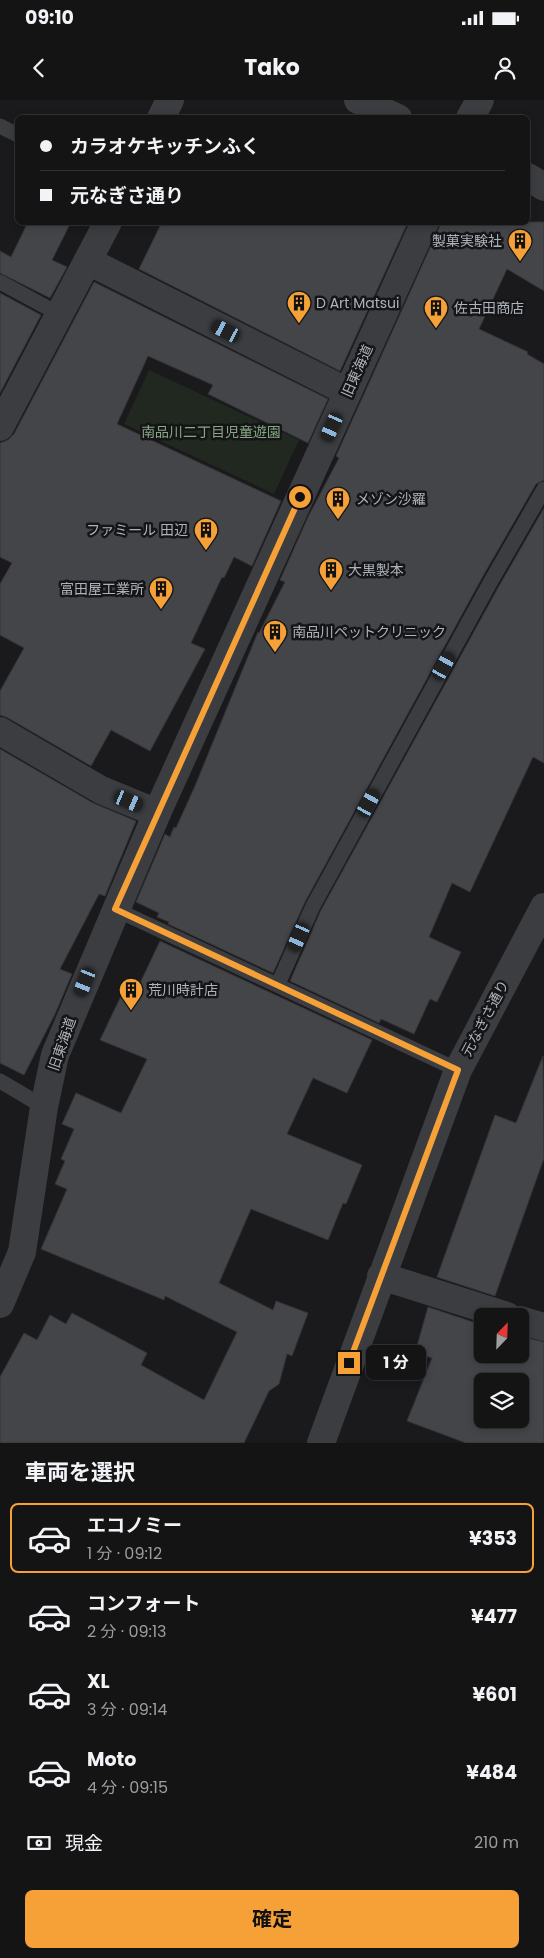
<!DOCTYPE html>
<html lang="ja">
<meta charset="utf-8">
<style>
:root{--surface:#141415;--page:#212122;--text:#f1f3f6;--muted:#9d9ea0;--line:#333334;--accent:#f6a138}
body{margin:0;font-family:Poppins,"Noto Sans JP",sans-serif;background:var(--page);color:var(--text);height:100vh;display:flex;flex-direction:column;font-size:19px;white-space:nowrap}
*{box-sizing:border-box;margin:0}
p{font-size:16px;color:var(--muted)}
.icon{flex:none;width:28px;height:28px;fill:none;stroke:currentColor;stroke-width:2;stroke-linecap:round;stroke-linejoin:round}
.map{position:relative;height:1343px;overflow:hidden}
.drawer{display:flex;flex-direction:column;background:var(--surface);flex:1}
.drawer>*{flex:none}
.guide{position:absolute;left:15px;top:15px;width:515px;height:110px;border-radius:8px;box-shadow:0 2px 8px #0003,0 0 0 1px var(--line);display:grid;align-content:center;height:110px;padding:0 25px;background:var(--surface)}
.needle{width:32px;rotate:23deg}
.buttons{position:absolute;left:474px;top:1208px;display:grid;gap:10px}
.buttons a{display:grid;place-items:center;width:55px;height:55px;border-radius:8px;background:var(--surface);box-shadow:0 2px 8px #0003,0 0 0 1px var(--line);font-size:25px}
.end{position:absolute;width:22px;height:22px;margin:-11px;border:6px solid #f6a138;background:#111;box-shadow:0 0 0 2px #111}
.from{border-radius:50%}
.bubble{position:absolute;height:35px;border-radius:8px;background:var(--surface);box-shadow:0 2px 8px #0003,0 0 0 1px var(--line);font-size:16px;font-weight:700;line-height:35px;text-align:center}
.car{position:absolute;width:15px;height:30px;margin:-15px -8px;border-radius:6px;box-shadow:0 0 4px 1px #0007;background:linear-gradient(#222 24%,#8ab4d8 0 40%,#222 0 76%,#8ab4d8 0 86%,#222 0)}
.guide b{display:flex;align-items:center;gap:18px;height:48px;font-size:19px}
.guide b+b{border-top:1px solid var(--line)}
.guide i{width:12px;height:12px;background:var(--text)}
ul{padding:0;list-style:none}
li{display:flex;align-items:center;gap:15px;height:70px;margin:0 10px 8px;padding:0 15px;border:2px solid transparent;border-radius:8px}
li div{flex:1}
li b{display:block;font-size:19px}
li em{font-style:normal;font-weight:700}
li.current{border-color:var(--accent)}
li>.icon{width:45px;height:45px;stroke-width:1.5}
h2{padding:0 25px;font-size:22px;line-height:60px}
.pay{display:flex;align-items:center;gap:12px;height:55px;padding:0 25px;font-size:19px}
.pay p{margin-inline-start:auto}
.action{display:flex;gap:10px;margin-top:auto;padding:10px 25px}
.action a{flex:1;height:58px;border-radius:8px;background:var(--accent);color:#111;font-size:20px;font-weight:700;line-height:58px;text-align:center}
.status{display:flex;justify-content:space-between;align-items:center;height:35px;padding:0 25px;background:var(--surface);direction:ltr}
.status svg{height:14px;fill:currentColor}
header{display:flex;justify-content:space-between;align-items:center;height:65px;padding:0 25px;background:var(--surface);font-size:22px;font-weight:700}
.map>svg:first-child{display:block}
.green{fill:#202820}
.building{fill:#444549;stroke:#343438;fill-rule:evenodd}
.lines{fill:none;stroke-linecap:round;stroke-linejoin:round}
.service{stroke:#3b3d41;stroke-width:15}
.minor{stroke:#3b3d41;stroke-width:28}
.tertiary{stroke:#3b3d41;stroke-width:28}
.route{stroke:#f6a138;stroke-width:6}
.labels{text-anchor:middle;stroke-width:5;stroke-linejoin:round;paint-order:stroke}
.poi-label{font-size:14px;fill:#acb3bc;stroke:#151517;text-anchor:start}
.street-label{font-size:14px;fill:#acb3bc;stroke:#151517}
.park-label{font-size:14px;fill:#85a783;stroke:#151517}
</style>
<div class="status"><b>09:10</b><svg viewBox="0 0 49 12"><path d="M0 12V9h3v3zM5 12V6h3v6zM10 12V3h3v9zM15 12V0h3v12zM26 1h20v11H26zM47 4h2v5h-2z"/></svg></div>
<header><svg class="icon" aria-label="back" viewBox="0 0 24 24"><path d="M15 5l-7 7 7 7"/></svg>Tako<svg class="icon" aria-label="person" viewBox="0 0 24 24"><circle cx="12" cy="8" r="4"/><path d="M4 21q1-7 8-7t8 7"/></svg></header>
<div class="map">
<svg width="544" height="1343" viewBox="0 0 544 1343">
<rect width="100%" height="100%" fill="#1a1a1c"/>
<!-- green -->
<polygon class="green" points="149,270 299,340 274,394 124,324"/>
<!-- building -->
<g class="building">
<polygon points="28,122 71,122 52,160 67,167 50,198 0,173 0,151 11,157"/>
<polygon points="162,122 408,122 340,271 139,169"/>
<polygon points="440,122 544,122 544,191 507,169 479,229 528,252 527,254 544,264 544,380 536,384 483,476 305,802 273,873 168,824 169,822 157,817 159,813 136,802 165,734 170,737 174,727 176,728 195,686 258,532 259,533 285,482 280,480 309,415 339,358 336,356 439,128"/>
<polygon points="94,182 328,299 308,343 208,294 213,285 148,256 117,324 281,401 252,466 234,457 224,478 222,477 191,543 205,549 150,651 111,630 91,666 8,618 0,615 0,591 24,548 0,535 0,484 12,463 0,457 0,343 8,340 14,334"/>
<polygon points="0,193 41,215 0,293"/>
<polygon points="544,408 544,663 533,657 470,792 452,783 429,837 461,852 437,902 430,899 414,934 381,919 379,923 290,881 321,810 499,486"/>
<polygon points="0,649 93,703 136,721 105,796 99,794 60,869 72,874 55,914 24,975 0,963"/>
<polygon points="160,841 372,940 347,993 313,978 287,1034 362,1065 346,1104 343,1103 328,1140 251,1109 219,1183 273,1210 276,1201 308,1213 292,1256 287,1254 279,1284 269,1291 244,1343 0,1343 0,1277 24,1233 37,1240 50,1215 66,1224 72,1213 147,1253 141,1265 204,1300 237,1232 165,1196 164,1200 41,1149 67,1089 55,1084 65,1061 61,1059 74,1029 62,1024 76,993 121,1013 147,959 100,940 121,896 132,900"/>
<polygon points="543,956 544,1058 495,1196 437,1177 495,1015 516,1023"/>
<path d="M428,1207L482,1225V1254H520V1236L544,1242V1343H466L407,1321L432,1258L415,1253ZM482,1281H520V1319H482Z"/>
</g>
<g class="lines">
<!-- service -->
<g class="service">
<polyline points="0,26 18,35"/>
<polyline points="0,182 59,214"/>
<polyline points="115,809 458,970"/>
<polyline points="278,884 313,806 491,481 544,389"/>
<polyline points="0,981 44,1007"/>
</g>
<!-- minor -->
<g class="minor">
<polyline points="358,0 398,18"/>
<polyline points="161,18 170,0"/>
<polyline points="88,161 348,292"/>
<polyline points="0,327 108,122"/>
<polyline points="0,631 101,690 157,713"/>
<polyline points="381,1176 507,1216"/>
<polyline points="520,1220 544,1227"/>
</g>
<!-- tertiary -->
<g class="tertiary">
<polyline points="470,18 480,0"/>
<polyline points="528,77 544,87"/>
<polyline points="0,1204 22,1152 44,1007 55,955 157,713 425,122"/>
<polyline points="321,1343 458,970 544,807"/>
</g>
</g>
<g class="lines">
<!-- route -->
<polyline class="route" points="300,397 115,809 458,970 349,1263"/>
</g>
<!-- icons -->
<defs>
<symbol id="building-pin" viewBox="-11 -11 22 30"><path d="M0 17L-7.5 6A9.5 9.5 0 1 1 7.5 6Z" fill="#f6a138" stroke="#151517"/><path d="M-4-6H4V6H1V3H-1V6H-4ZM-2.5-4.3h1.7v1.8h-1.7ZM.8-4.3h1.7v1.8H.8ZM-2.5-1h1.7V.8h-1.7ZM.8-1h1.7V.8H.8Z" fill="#111"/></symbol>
</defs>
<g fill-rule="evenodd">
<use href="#building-pin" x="506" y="127" width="28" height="38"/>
<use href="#building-pin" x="285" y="189" width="28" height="38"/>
<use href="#building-pin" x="422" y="194" width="28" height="38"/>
<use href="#building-pin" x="324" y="385" width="28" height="38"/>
<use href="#building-pin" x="192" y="416" width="28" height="38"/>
<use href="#building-pin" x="317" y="456" width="28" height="38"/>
<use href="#building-pin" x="147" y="475" width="28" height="38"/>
<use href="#building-pin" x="261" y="518" width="28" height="38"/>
<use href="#building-pin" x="117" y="876" width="28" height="38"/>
</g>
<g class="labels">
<!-- poi labels -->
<g class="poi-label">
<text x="502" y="146" text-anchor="end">製菓実験社</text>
<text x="316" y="208">D Art Matsui</text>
<text x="454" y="213">佐古田商店</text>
<text x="356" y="404">メゾン沙羅</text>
<text x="188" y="435" text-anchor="end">ファミール 田辺</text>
<text x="348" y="475">大黒製本</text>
<text x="144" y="494" text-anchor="end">富田屋工業所</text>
<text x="292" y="537">南品川ペットクリニック</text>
<text x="148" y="895">荒川時計店</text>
</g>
<!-- street labels -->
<g class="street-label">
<text transform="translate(357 271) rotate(-66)" y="5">旧東海道</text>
<text transform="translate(485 918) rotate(-62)" y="5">元なぎさ通り</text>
<text transform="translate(62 944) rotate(-71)" y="5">旧東海道</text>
</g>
<!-- park labels -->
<g class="park-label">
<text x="211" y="337">南品川二丁目児童遊園</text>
</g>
</g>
</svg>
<div class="buttons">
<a><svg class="needle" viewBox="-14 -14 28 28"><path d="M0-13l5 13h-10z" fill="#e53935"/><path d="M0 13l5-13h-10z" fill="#9d9ea0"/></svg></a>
<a><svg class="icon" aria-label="layers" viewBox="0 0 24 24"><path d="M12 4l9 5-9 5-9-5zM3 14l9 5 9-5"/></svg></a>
</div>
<i class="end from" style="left:300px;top:397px"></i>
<i class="end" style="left:349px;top:1263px"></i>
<div class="bubble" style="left:366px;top:1245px;width:60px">1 分</div>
<i class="car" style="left:226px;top:231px;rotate:297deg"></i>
<i class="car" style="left:332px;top:327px;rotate:204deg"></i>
<i class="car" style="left:444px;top:566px;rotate:29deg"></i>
<i class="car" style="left:129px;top:701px;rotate:113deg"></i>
<i class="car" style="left:369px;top:703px;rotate:29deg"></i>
<i class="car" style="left:299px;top:837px;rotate:204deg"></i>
<i class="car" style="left:85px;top:882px;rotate:202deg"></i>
<div class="guide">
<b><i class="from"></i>カラオケキッチンふく</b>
<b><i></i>元なぎさ通り</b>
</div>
</div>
<section class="drawer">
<h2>車両を選択</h2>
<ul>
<li class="current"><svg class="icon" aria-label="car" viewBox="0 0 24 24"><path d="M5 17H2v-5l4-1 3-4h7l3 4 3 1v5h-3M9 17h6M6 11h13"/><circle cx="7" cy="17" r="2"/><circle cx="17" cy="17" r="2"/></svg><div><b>エコノミー</b><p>1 分 · 09:12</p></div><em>¥353</em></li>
<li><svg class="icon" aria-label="car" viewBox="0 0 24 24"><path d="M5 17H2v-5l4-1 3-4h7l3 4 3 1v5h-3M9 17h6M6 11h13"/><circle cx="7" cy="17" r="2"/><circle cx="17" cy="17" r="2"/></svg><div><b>コンフォート</b><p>2 分 · 09:13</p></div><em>¥477</em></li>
<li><svg class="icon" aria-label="car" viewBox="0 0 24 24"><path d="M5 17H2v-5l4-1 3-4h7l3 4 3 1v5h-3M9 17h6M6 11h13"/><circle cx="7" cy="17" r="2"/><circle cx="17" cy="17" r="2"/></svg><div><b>XL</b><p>3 分 · 09:14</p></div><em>¥601</em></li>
<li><svg class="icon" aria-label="car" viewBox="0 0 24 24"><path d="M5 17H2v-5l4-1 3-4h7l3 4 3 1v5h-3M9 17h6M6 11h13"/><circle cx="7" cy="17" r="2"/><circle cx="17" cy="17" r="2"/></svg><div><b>Moto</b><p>4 分 · 09:15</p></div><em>¥484</em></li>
</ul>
<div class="pay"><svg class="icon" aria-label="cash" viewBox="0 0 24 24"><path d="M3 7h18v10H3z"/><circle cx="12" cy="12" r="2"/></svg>現金<p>210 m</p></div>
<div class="action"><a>確定</a></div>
</section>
